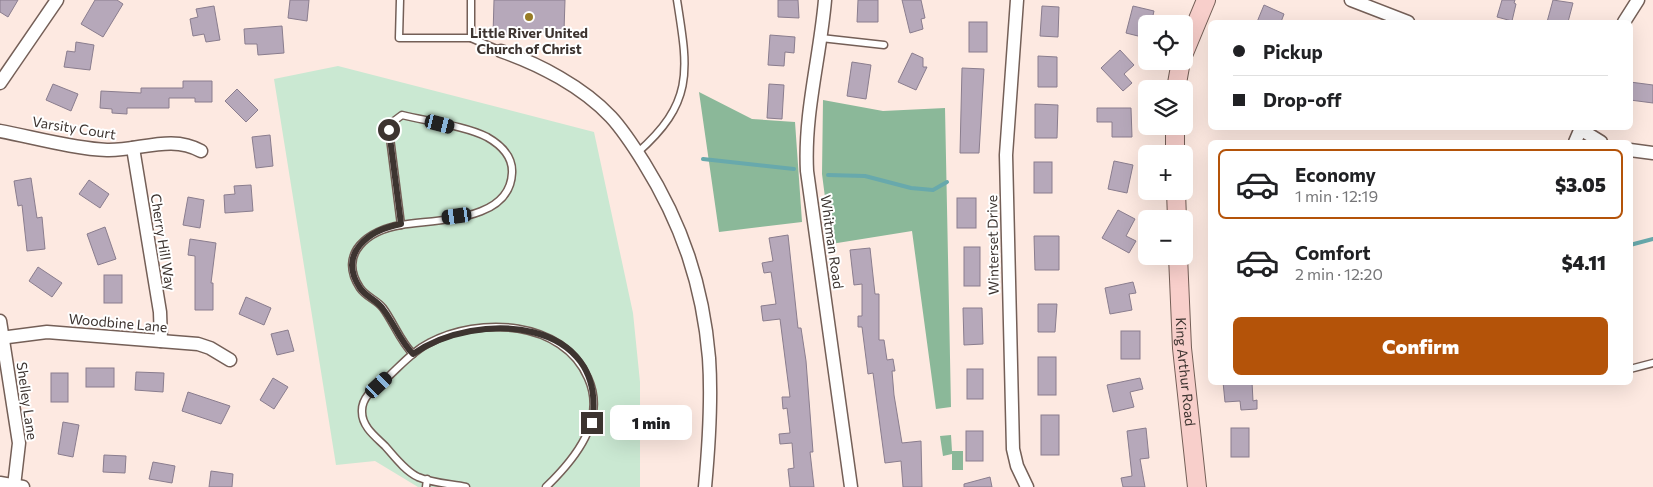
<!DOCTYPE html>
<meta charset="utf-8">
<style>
:root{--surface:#fff;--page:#f6f6f6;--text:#202124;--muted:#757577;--line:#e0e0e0;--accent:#b45309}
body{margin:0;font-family:Commissioner,sans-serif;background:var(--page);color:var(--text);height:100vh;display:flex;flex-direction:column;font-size:19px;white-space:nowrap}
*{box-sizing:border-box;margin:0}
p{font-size:16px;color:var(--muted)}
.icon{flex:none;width:28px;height:28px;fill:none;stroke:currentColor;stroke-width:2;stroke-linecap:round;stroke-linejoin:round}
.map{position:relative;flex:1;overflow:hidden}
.panel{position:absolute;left:1208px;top:140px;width:425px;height:245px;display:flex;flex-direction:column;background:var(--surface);border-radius:8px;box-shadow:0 5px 20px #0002}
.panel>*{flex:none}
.guide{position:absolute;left:1208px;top:20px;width:425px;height:110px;border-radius:8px;box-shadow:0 5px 20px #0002;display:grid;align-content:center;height:110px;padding:0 25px;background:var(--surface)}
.buttons{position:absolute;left:1138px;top:15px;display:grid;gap:10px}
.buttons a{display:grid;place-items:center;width:55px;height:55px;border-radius:8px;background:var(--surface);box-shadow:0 5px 20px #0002;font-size:25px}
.end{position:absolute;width:22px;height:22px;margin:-11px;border:6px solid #3d3430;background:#fff;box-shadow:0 0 0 2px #fff}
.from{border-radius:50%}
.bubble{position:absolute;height:35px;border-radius:8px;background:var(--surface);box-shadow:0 5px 20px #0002;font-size:16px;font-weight:800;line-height:35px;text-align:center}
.car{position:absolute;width:15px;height:30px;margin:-15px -8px;border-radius:6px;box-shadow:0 0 4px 1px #0007;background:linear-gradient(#222 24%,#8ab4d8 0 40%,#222 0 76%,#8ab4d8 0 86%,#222 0)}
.guide b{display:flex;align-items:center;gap:18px;height:48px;font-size:19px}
.guide b+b{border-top:1px solid var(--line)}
.guide i{width:12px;height:12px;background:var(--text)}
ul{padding:9px 0 0;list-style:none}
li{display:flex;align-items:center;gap:15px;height:70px;margin:0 10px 8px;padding:0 15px;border:2px solid transparent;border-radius:8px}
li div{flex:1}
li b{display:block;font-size:19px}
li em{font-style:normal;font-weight:800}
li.current{border-color:var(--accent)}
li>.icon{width:45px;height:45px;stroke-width:1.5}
.cta{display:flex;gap:10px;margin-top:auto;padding:10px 25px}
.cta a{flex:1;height:58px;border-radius:8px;background:var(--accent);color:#fff;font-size:20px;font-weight:800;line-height:58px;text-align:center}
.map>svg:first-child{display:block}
.green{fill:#cae8d2}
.forest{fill:#8bb899}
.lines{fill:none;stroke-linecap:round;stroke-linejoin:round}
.stream{stroke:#68a9ac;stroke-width:4}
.building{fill:#b6a8ba;stroke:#8a7d8e}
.lane-casing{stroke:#745f57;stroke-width:9}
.street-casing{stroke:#745f57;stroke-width:15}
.secondary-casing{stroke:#745f57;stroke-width:20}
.lane{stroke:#fff;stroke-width:6}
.street{stroke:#fff;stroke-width:12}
.secondary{stroke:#f8cfcb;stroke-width:18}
.route{stroke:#3d3430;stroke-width:6}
.poi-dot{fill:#987c25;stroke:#fff;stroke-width:2}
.labels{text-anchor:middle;stroke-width:4;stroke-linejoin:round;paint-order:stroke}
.poi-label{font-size:14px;font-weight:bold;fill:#3d3430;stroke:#fff}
.street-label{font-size:14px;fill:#3d3430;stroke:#fff}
</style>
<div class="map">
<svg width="1653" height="487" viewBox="0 0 1653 487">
<rect width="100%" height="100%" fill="#fde9e1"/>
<!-- green -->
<polygon class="green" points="338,66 594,132 633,313 640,382 640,487 418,487 375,461 336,465 274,79"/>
<!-- forest -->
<g class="forest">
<polygon points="699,92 752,119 795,122 802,222 719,232"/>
<polygon points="823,100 883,111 945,108 951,407 936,409 912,231 831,244 822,174"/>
<polygon points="951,435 952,451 963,451 963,470 952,470 952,454 943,456 940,436"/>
</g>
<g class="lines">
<!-- stream -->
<g class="stream">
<polyline points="703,159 794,169"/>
<polyline points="828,175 865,176 911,188 933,190 947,182"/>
<polyline points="1630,245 1653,239"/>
</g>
</g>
<!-- building -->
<g class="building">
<polygon points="0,0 18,0 8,17 0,12"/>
<polygon points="95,0 117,0 123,4 103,37 81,24"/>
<polygon points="290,0 309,0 307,21 288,18"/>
<polygon points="494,0 565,0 564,31 493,35"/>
<polygon points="778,0 798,0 799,18 778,17"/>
<polygon points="858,0 878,0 878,22 857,22"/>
<polygon points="902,0 921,0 925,18 921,19 923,29 910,33"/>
<polygon points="1502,0 1515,0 1514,3 1516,4 1512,21 1497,17"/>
<polygon points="1553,0 1573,3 1568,22 1547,22"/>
<polygon points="1264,5 1284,14 1281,22 1257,22"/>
<polygon points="214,6 220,40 206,42 204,34 193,36 190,19 198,17 196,9"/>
<polygon points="1042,6 1059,7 1058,37 1040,36"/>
<polygon points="1133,6 1154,11 1151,24 1146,24 1146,38 1126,33"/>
<rect x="969" y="22" width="18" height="30"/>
<polygon points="282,26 284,53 258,55 257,44 245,44 244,29"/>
<polygon points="770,35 795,37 794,53 785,52 784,66 768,65"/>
<polygon points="76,42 94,45 90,70 64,67 67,51 75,52"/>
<polygon points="1120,50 1134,65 1124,74 1132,83 1123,91 1101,68"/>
<polygon points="912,53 923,58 923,67 927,67 916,90 898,82"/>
<polygon points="1038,56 1057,57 1057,87 1038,87"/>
<polygon points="852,62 871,65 866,99 847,96"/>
<polygon points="962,68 984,69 979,153 960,153"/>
<polygon points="183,81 212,81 212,102 195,102 195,98 169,98 169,108 127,108 127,114 112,113 112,109 100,108 101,91 141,93 141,88 183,88"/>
<polygon points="1630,82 1653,85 1653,103 1630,100"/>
<polygon points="53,84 78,94 71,111 46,100"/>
<polygon points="769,84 784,85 782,119 767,118"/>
<polygon points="237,89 258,110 246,122 225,101"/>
<polygon points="1035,104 1058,105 1057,138 1035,138"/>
<polygon points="1097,108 1131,108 1132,137 1112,137 1112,122 1097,122"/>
<polygon points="270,135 273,166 256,168 252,137"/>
<polygon points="1114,161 1133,165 1127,193 1108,189"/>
<rect x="1034" y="162" width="18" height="31"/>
<polygon points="31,178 37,218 42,217 45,249 27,251 22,205 18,206 14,181"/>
<polygon points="89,180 109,194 100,208 79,194"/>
<polygon points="251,185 253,211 225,213 224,195 235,194 234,186"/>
<polygon points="188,197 204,200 200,228 183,225"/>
<rect x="957" y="198" width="19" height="30"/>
<polygon points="1118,210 1135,219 1126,236 1136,241 1129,253 1102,238"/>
<polygon points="105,227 116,259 98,265 87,234"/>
<polygon points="788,235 798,328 801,328 806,361 813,452 810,452 814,487 790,487 788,469 794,468 792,443 780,444 779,434 790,433 787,408 783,409 782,397 790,397 780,319 763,321 761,306 776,304 771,272 764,273 762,263 773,261 769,238"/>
<polygon points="1034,236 1059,236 1059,270 1035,270"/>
<polygon points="190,239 216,243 211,283 213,283 213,310 195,310 195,256 188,255"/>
<rect x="964" y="247" width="16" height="39"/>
<polygon points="870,248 875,294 879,294 879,340 884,340 887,360 893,359 895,371 892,371 894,395 902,443 921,441 922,487 903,487 901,461 885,463 873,373 868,374 862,327 858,327 858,316 862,316 862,284 854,285 850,250"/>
<polygon points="38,267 62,283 52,297 29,281"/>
<rect x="104" y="275" width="18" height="28"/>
<polygon points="1133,282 1136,293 1129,294 1132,310 1110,314 1105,288"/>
<polygon points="246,297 271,308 264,325 239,314"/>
<polygon points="1038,304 1057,304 1055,332 1038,332"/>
<polygon points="963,308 982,308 983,344 964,345"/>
<polygon points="288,330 294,351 277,355 271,334"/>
<rect x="1121" y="331" width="19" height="28"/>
<rect x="1038" y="357" width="18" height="38"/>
<rect x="86" y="368" width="28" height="19"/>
<rect x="967" y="369" width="16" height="30"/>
<polygon points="136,372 164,373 163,392 135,390"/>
<rect x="51" y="373" width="17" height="29"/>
<polygon points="273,378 288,387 274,409 260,400"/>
<polygon points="1140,378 1143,389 1130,392 1134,407 1113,412 1107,385"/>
<polygon points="1223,382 1252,382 1253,401 1257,400 1257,409 1241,410 1240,401 1225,402"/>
<polygon points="188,392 230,406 221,424 182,411"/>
<rect x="1041" y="415" width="18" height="40"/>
<polygon points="63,422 79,425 73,457 58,454"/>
<polygon points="1146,428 1149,458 1140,459 1145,487 1123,487 1121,478 1132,476 1127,431"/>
<rect x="1231" y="428" width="18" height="29"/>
<rect x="966" y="431" width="17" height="30"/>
<polygon points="104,455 126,456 125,473 103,472"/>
<polygon points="153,462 175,466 172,483 149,479"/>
<polygon points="211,471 233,474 232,487 209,487"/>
<polygon points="990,477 992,487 964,487 964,484"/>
</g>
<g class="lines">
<defs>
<g id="lane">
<polyline points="400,0 399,38 471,38 501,51"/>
<polyline points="471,38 471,0"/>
<polyline points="821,38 884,45"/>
<path d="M402,115C426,121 466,126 487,137C501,145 513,156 512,173C510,222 437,219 401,225L389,130L390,124Z"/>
<path d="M637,153C695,102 688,70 677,0"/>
<path d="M401,225C369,230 337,253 360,288C366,297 377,300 383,308C394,323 400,341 413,354"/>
<polyline points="1630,369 1653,363"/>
<polyline points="426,487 427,479"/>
<path d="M466,487C451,484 432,483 418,477C405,471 394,456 385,446C376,437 362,427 362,412C361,396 377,386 388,377C401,365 413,351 429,343C479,316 563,320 588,378C607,420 575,459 546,487"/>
</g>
<g id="street">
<path d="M825,0C820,58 804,113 807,171L851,487"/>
<polyline points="1017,0 1006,155 1013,449 1017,466 1027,487"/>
<polyline points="1351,0 1408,22"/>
<polyline points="1624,22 1638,0"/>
<path d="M501,51C539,64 583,87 611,117C623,130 634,147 644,163C682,224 703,286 709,358C712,401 709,444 705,487"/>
<polyline points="0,83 57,0"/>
<polyline points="1580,129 1601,142"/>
<path d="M0,131C32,137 75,149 107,150C139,151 171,134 201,151"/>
<polyline points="1575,142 1581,128"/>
<polyline points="133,148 160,312 161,341"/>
<polyline points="1630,150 1653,153"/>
<polyline points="0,321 19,443 14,486"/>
<polyline points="0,338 47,332 198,344 210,348 230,360"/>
<polyline points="0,483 23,487"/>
</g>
<g id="secondary">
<polyline points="1184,53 1206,0"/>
<polyline points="1176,89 1181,61"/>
<polyline points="1175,126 1175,154"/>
<polyline points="1176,191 1177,219"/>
<path id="s1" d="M1178,256L1182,348L1197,487"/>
</g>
</defs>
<!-- lane casing -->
<use href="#lane" class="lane-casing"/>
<!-- street casing -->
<use href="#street" class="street-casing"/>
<!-- secondary casing -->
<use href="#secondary" class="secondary-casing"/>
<!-- lane -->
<use href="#lane" class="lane"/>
<!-- street -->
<use href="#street" class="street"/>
<!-- secondary -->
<use href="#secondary" class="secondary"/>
</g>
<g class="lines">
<!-- route -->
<path class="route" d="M389,130L401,224C369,230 337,253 360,288C366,297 377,300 383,309C394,323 400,341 413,354C478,309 609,318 592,423"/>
</g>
<!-- markers -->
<circle class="poi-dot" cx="529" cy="17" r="5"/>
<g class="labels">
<!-- poi labels -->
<g class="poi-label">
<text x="529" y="38">Little River United<tspan x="529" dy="16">Church of Christ</tspan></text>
</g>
<!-- street labels -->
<g class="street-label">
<text transform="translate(74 128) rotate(9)" y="5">Varsity Court</text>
<text transform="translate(163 242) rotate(81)" y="5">Cherry Hill Way</text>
<text transform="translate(832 242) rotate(82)" y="5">Whitman Road</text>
<text transform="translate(993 245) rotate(-91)" y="5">Winterset Drive</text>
<text transform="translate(118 323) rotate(5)" y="5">Woodbine Lane</text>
<text dy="5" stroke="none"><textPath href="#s1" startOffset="116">King Arthur Road</textPath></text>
<text transform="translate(27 401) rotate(82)" y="5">Shelley Lane</text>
</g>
</g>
</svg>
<div class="buttons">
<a><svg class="icon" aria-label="locate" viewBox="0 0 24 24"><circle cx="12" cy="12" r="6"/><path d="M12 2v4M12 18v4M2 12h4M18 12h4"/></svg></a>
<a><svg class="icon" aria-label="layers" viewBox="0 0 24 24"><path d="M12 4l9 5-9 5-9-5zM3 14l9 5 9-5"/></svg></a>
<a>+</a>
<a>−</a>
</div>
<i class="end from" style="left:389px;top:130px"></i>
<i class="end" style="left:592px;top:423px"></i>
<div class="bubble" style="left:610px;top:405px;width:82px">1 min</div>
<i class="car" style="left:440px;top:124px;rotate:104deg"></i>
<i class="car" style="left:457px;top:216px;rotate:262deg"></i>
<i class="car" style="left:379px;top:385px;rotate:47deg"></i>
<div class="guide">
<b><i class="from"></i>Pickup</b>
<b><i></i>Drop-off</b>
</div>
<section class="panel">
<ul>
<li class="current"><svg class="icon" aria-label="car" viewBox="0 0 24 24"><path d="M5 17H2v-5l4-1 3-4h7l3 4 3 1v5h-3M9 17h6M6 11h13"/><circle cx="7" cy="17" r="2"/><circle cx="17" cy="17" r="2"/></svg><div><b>Economy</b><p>1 min · 12:19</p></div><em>$3.05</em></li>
<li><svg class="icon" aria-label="car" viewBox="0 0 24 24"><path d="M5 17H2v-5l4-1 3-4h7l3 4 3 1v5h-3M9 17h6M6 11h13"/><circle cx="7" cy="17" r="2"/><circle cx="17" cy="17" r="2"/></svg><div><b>Comfort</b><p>2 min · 12:20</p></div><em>$4.11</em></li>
</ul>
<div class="cta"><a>Confirm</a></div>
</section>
</div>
